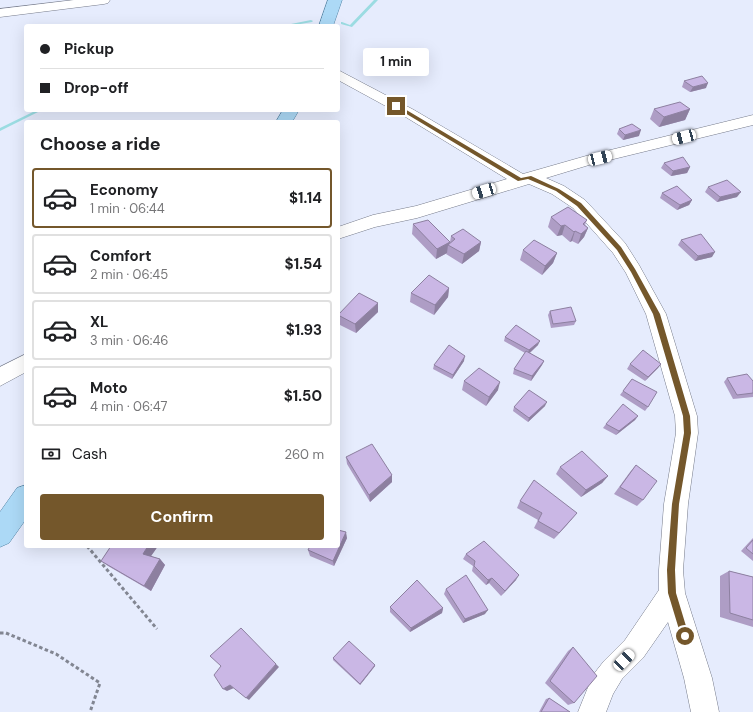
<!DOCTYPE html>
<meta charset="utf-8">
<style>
:root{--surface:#fff;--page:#f6f6f6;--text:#202124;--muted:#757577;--line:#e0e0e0;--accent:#74572b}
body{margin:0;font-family:"DM Sans",sans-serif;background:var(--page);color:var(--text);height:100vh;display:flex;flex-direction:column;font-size:15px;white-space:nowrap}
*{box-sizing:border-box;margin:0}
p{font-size:13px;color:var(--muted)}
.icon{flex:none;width:22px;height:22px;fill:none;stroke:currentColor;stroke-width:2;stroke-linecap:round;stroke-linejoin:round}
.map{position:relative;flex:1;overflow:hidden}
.panel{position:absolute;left:24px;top:120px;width:316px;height:428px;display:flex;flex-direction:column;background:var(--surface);border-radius:4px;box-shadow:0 4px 16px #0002}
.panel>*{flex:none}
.top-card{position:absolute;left:24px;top:24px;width:316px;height:88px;border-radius:4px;box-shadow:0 4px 16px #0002;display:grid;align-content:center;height:88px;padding:0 16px;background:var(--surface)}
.end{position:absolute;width:18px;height:18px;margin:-9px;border:5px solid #74572b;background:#fff;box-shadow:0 0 0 2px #fff}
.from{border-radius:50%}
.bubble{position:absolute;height:28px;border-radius:4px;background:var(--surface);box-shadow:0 4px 16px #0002;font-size:13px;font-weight:700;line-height:28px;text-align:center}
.car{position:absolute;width:12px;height:24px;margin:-12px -6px;border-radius:5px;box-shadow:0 0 3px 1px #0007;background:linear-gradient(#fff 24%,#345 0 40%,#fff 0 76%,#345 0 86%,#fff 0)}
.top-card b{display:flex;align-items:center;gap:14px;height:38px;font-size:15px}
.top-card b+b{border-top:1px solid var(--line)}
.top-card i{width:10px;height:10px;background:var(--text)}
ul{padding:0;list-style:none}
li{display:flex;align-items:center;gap:12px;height:60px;margin:0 8px 6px;padding:0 8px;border:2px solid var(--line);border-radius:4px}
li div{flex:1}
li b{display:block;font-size:15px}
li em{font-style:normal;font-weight:700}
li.current{border-color:var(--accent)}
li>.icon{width:36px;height:36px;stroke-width:1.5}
h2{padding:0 16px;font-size:18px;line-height:48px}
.pay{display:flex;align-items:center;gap:10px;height:44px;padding:0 16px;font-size:15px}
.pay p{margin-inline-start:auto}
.primary-button{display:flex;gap:8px;margin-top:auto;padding:8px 16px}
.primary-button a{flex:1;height:46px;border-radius:4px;background:var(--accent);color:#fff;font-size:16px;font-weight:700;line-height:46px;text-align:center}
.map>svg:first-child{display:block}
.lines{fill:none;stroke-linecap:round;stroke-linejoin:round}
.stream{fill:#9bdce2;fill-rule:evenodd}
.street-casing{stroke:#767b8a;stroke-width:1}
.primary-casing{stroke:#5284a5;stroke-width:1}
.path{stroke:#828692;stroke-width:3;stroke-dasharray:3.5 2.5;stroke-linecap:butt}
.street{fill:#fff;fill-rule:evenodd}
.primary{fill:#acd9f6;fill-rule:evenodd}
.wall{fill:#ae9dc5}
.shaded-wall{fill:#8d80a0}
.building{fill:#cab7e5;stroke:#8d80a0}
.route{fill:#74572b}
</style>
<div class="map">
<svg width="753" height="712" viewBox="0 0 753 712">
<rect width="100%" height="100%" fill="#e6ecfd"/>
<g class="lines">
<!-- stream -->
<g class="stream">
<polygon points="374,0 378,0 352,27 341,24 341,22 342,22 350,25"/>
<polygon points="311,20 313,21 312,22 289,26 281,26"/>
<polygon points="37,110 42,110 0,131 0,128"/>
</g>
<defs>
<g id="street">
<polygon points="74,0 110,0 108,3 104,4 0,17 0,9"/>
<polygon points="338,70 414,110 523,174 586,156 753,115 753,125 589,165 546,178 564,186 585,200 625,243 639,265 666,314 697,416 698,433 688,504 683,570 685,593 712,678 719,712 691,712 684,678 668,622 643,658 622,679 613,694 606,712 578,712 593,675 604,661 625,640 659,590 659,570 664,504 676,433 675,416 646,314 626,273 613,253 573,208 552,194 529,184 417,218 375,227 338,239 338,227 373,215 416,206 507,179 404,116 338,80"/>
<polygon points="26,354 26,372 0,386 0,367"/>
</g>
<g id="primary">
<polygon points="328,0 342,0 333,26 319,26"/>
<polygon points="283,110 299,110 292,122 276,122"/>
<polygon points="26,485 26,519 9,543 0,547 0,512 17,488"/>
</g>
</defs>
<!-- street casing -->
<use href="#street" class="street-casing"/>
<!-- primary casing -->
<use href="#primary" class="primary-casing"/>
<!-- path -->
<g class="path">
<polyline points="87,546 157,629"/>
<polyline points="0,633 6,633 56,654 100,683 90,712"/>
</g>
<!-- street -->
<use href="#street" class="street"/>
<!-- primary -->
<use href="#primary" class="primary"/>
</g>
<!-- wall -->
<g class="wall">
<polygon points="684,81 706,88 690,92 682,87"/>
<polygon points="654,109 690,109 685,120 659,127 650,119"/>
<polygon points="619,129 639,136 623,140 617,134"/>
<polygon points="664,163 690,167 687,173 671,176 661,168"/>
<polygon points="708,187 737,197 717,202 705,192"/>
<polygon points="662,193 692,200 689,205 677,210 660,198"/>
<polygon points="551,217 587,220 585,225 588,228 584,237 578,244 572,241 570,242 562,235 557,236 548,227"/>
<polygon points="413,224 450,242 451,236 481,242 479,251 462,264 446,254 447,253 436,259 412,234"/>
<polygon points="681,240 712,257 695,261 678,245"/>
<polygon points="523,250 557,253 553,263 542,275 520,260"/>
<polygon points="449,288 448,297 434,315 410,302 411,293"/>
<polygon points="550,311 576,321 574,325 551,328 548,315"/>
<polygon points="378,312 356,333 338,324 338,315"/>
<polygon points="505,337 538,345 530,353 544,361 542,365 531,381 513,374 514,369 525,353 504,341"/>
<polygon points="464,361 452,379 433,369 434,365"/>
<polygon points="630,364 661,364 658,368 645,381 627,369"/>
<polygon points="727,378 753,381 753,397 733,399 724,382"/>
<polygon points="632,379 648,407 645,411 620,395"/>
<polygon points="464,381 498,390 486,406 462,390"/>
<polygon points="545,406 528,422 513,411 514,407"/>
<polygon points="638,416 635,420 616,435 603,428 606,424"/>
<polygon points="346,457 392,475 392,482 370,502 347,464"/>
<polygon points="636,465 643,500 637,506 614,494 630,472"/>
<polygon points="560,467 608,476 602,483 581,497 556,474"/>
<polygon points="520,501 572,519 554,539 534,528 538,520 517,508"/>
<polygon points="347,538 334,566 310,556 308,550"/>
<polygon points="753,538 753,561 741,551"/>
<polygon points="158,546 151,556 160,559 165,565 151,591 108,566 101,561"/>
<polygon points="466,554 516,580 501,596 489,583 486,585 472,571 473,566 463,559"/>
<polygon points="729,571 753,577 753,627 720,617 720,576"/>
<polygon points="446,589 485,614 463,623 444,594"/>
<polygon points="390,607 443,608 442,613 410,632 390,612"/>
<polygon points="573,647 574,703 568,705 545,683 568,651"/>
<polygon points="333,658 375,666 360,685 333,660"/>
<polygon points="549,698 570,712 539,712 546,699"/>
</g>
<!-- shaded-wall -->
<g class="shaded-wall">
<polygon points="708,83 706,88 690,92 693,87"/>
<polygon points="690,109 685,120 659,127 664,117"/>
<polygon points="641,130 639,136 623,140 625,135"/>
<polygon points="690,167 687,173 671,176 673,171"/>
<polygon points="741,192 737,197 717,202 720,197"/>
<polygon points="692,200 689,205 677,210 680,205"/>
<polygon points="565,225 562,235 557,236 561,226"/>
<polygon points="588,228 584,237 578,244 581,234"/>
<polygon points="575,231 572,241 570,242 574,232"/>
<polygon points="450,242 448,245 447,253 436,259 437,249"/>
<polygon points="481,242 479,251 462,264 464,254"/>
<polygon points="715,252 712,257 695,261 698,256"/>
<polygon points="557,253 553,263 542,275 545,266"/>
<polygon points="449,288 448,297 434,315 435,305"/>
<polygon points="378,303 378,312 356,333 355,324"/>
<polygon points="540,341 538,345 527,355 529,350"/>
<polygon points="465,356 464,361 452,379 453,375"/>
<polygon points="544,361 542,365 531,381 532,376"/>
<polygon points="661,364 658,368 645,381 648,377"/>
<polygon points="500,382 498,390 486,406 489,397"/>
<polygon points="547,402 545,406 528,422 529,418"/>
<polygon points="638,416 635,420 616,435 619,431"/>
<polygon points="392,475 392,482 370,502 369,495"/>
<polygon points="608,476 602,483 581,497 586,490"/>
<polygon points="577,513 572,519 554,539 559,533"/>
<polygon points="346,532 347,538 334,566 333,561"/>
<polygon points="148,546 158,546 149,559 143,554"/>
<polygon points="160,559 165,565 151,591 144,586"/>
<polygon points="519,575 516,580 501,596 505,591"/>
<polygon points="492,578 489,583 486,585 488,580"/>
<polygon points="443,608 442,613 410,632 411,628"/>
<polygon points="488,610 485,614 463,623 465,619"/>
<polygon points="276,664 279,667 249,700 246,698"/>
<polygon points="375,665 375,666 360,685 360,684"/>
<polygon points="230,685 234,688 227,691 223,689"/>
</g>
<!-- building -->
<g class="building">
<polygon points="702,76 708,83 693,87 684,81"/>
<polygon points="680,102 690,109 664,117 654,109"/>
<polygon points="632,124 641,130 625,135 619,129"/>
<polygon points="683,157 690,167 673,171 664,163"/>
<polygon points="727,180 741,192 720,197 708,187"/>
<polygon points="677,186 692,200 680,205 662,193"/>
<polygon points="568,207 587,220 583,224 588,228 581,234 575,231 574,232 565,225 561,226 551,217"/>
<polygon points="428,220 450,242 437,249 413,224"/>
<polygon points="463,229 481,242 464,254 448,245 455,239 451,236"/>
<polygon points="701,234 715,252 698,256 681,240"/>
<polygon points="534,240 557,253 545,266 523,250"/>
<polygon points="429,275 449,288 435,305 411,293"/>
<polygon points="359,293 378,303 355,324 338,315"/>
<polygon points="571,307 576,321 553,324 550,311"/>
<polygon points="516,325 540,341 529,350 505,337"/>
<polygon points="449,345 465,356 453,375 434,365"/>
<polygon points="643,350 661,364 648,377 630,364"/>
<polygon points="526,351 544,361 532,376 514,369"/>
<polygon points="479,368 500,382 489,397 464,381"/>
<polygon points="747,374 753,381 753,393 737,395 727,378"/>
<polygon points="632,379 657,392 648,407 623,391"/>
<polygon points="529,390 547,402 529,418 514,407"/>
<polygon points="623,404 638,416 619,431 606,424"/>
<polygon points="372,444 392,475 369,495 346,457"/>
<polygon points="582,451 608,476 586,490 560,467"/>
<polygon points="636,465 657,481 643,500 620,487"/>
<polygon points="534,480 577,513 559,533 538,521 542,513 520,501"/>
<polygon points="338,530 346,532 333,561 308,550 310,546 338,546"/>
<polygon points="753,540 753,554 746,548"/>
<polygon points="484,541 519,575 505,591 492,578 488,580 474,566 475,561 466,554"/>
<polygon points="111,546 148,546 143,554 160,559 144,586 101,561"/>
<polygon points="729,571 753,577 753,620 730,613"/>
<polygon points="466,575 488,610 465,619 446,589"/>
<polygon points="417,580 443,608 411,628 390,607"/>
<polygon points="241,628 276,664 246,698 230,685 223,689 214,675 221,666 210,656"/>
<polygon points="349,641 375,665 360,684 333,658"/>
<polygon points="573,647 597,676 574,703 550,681"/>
<polygon points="549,698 570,712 541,712"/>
</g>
<!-- route -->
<polygon class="route" points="395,105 398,105 521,178 531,176 559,189 581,203 621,247 635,269 660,314 690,416 691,433 679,504 675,570 676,593 689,636 688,639 685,640 682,639 681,636 668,593 667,570 672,504 684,433 683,416 653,314 631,272 617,250 577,206 556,191 528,179 518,181 395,107"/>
</svg>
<i class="end from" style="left:685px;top:636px"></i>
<i class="end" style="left:396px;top:106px"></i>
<div class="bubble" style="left:363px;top:48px;width:66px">1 min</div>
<i class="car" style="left:684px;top:137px;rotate:255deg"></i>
<i class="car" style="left:600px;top:158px;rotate:76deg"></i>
<i class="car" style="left:484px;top:191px;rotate:253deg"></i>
<i class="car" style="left:624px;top:660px;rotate:44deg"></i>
<div class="top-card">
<b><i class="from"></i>Pickup</b>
<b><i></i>Drop-off</b>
</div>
<section class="panel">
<h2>Choose a ride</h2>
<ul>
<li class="current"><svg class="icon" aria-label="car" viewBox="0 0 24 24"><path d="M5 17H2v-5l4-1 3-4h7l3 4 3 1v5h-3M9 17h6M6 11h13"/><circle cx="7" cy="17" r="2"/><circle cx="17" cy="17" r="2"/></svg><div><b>Economy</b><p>1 min · 06:44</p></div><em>$1.14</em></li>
<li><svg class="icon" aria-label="car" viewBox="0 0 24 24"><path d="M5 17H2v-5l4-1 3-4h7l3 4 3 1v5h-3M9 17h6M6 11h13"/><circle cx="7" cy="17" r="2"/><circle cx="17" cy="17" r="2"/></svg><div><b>Comfort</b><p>2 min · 06:45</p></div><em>$1.54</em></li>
<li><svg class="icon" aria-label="car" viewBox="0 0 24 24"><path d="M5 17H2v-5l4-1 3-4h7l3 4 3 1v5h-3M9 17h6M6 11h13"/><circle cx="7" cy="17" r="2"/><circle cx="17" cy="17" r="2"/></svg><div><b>XL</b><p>3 min · 06:46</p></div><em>$1.93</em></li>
<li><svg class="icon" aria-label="car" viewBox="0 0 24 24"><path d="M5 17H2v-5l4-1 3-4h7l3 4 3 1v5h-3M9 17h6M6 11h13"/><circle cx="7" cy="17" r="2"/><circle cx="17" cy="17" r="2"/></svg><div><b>Moto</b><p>4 min · 06:47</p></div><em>$1.50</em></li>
</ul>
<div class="pay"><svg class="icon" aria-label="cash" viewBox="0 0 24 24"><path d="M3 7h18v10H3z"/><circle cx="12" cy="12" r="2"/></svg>Cash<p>260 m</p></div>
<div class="primary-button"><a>Confirm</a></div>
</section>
</div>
